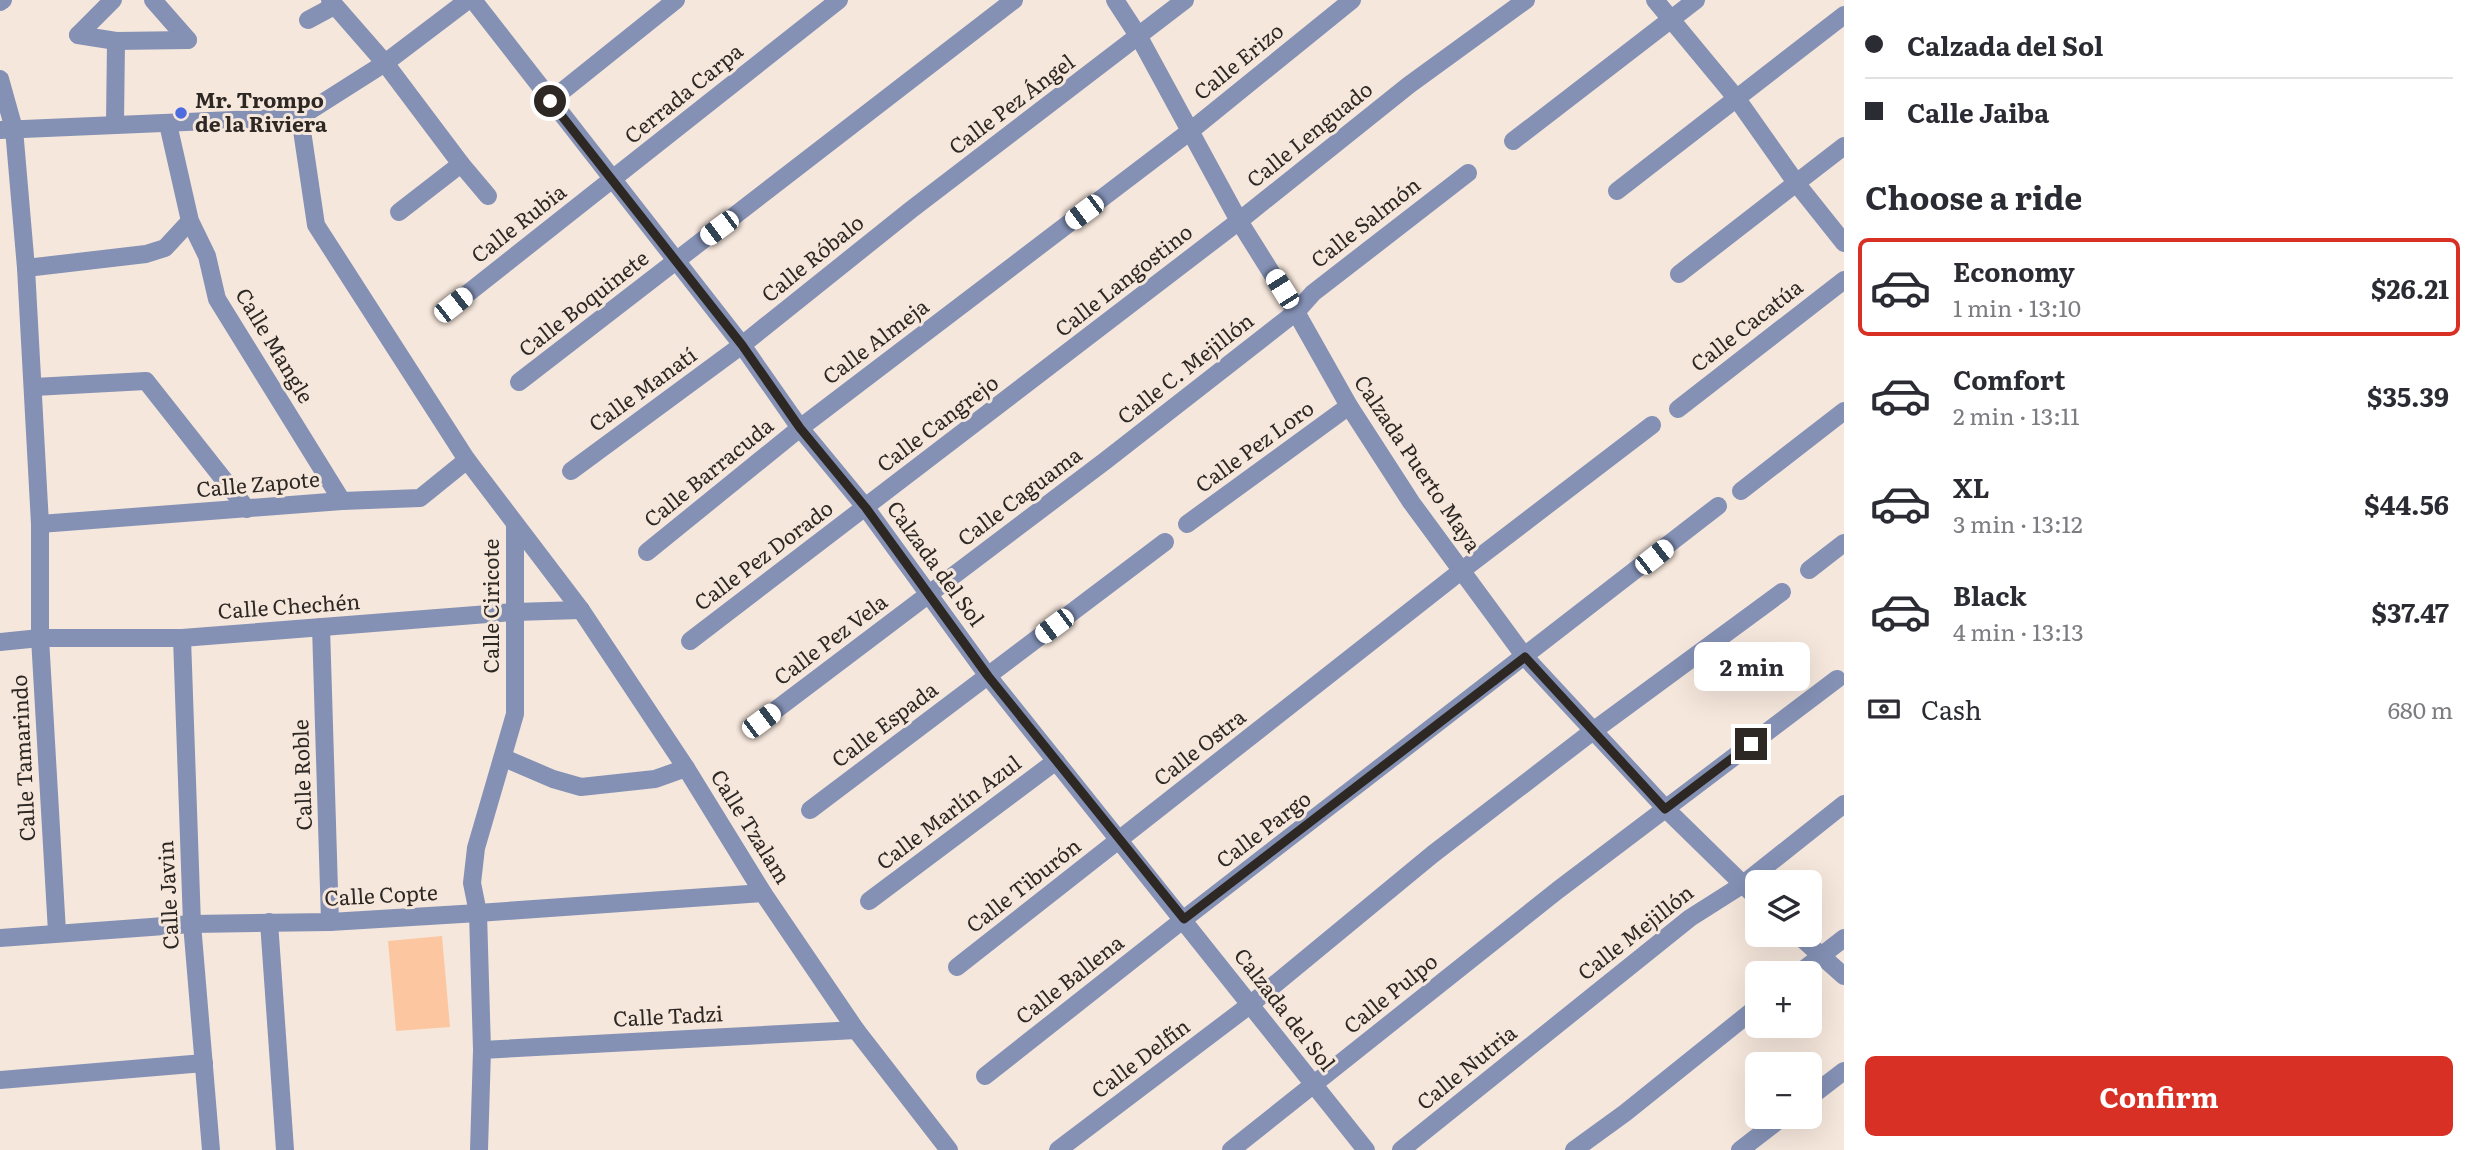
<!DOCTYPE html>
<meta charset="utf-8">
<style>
:root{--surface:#fff;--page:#f2f2f3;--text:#2b2b33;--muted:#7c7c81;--line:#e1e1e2;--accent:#d93025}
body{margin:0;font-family:Literata,serif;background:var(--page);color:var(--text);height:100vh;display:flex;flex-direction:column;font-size:26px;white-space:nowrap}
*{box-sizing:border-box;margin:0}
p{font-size:23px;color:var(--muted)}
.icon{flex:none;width:38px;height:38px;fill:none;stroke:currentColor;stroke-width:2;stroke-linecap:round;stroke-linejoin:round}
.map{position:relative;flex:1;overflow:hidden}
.sheet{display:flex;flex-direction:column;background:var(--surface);width:630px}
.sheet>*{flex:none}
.guide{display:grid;align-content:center;height:154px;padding:0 21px;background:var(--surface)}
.controls{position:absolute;left:1745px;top:870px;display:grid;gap:14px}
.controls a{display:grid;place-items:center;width:77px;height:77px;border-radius:10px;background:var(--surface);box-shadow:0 7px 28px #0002;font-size:35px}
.end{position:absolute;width:32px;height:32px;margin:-16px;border:9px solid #2e2824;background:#fff;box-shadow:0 0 0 4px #fff}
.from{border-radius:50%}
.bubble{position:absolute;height:49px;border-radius:10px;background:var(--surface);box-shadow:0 7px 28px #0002;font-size:23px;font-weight:700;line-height:49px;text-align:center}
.car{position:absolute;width:21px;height:42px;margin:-21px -10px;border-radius:9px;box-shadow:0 0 5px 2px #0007;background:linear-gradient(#fff 24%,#345 0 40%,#fff 0 76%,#345 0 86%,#fff 0)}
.guide b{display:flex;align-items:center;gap:24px;height:66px;font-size:26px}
.guide b+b{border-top:2px solid var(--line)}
.guide i{width:18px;height:18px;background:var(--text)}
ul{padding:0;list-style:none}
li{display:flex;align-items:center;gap:21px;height:98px;margin:0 14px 10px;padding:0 7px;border:4px solid transparent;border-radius:10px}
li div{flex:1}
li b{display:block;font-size:26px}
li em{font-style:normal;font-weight:700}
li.active{border-color:var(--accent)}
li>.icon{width:63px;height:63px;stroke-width:1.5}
h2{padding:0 21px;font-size:32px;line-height:84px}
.pay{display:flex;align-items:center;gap:18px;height:77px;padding:0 21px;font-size:26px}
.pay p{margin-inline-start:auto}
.primary-button{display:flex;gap:14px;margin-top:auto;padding:14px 21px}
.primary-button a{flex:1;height:80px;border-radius:10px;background:var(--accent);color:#fff;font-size:28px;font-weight:700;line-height:80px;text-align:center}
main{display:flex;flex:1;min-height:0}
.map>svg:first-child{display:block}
.green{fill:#fcc7a0}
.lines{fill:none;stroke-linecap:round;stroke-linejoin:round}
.minor{stroke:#8491b5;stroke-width:18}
.route{stroke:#2e2824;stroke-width:9}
.poi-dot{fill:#4c6ce0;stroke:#f6e7dc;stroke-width:2.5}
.labels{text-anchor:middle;stroke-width:6;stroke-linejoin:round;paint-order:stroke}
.street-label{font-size:21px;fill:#2e2824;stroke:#f6e7dc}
.poi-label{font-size:21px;font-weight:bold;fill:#2e2824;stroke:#f6e7dc;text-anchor:start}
</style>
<main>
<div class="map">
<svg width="1844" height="1150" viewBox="0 0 1844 1150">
<rect width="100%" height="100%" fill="#f6e7dc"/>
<!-- green -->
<polygon class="green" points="442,936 450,1027 396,1031 388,941"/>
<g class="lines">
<!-- minor -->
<g class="minor">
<polyline points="153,0 188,40"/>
<polyline points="330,0 385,63 461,164 488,196"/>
<polyline points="473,0 742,345 800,428 866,508 988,676 1366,1150"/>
<polyline points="1115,0 1139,37 1239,221 1296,312 1349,406 1411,502 1525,657 1666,809 1757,898"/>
<polyline points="1655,0 1737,99 1797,184 1844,243"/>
<polyline points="0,2 3,0"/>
<polyline points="308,20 334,6"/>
<polyline points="78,35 116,41 188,40"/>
<polyline points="78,35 113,0"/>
<polyline points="0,79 14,129 26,268 40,524 40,638 57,932"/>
<polyline points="550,101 676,0"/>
<polyline points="300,117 316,225 467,460 581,610 686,768 763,893 856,1030 949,1150"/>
<polyline points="115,123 116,41"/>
<polyline points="168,124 190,221 207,256 217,299 342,501"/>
<polyline points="0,130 300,117 385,63 468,0"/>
<polyline points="1513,141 1696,0"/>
<polyline points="1617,191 1844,15"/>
<polyline points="399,212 461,164"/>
<polyline points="26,268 146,254 165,248 190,221"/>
<polyline points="1679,274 1844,146"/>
<polyline points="453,305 839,0"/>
<polyline points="519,382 1014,0"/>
<polyline points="34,387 146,381 247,509"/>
<polyline points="1678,409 1844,280"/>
<polyline points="571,471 742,345 912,209 1185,0"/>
<polyline points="1741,491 1844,411"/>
<polyline points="40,524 342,501 420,498 467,460"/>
<polyline points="1187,524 1349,406"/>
<polyline points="647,552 800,428 1189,132 1352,0"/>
<polyline points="1809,570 1844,543"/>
<polyline points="321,627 330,922"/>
<polyline points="182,638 192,924 211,1150"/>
<polyline points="690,641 1239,221 1409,85 1526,0"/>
<polyline points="0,642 40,638 182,638 514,612 581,610"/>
<polyline points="761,721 1105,461 1296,312 1313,293 1468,173"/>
<polyline points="504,758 553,779 581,787 655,779 686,768"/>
<polyline points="810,810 1165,542"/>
<polyline points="869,901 1056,761"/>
<polyline points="269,922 285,1150"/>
<polyline points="1797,934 1844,976"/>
<polyline points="0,938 192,924 330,922 478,913 763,893"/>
<polyline points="957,967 1461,571 1652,425"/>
<polyline points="1799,973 1844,938"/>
<polyline points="482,1050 856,1030"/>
<polyline points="985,1076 1184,919 1718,506"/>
<polyline points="0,1080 204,1063"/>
<polyline points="1810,1097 1844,1071"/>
<polyline points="479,1150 482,1050 478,913 472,883 476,848 515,714 515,526"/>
<polyline points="1058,1150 1251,1004 1433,854 1593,731 1782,592"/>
<polyline points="1231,1150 1558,890 1837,679"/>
<polyline points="1401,1150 1690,918 1742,885 1844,804"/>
<polyline points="1574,1150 1625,1113 1757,1007"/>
<polyline points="1740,1150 1784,1116"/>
</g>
</g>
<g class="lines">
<!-- route -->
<polyline class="route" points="550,101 742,345 800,428 866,508 988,676 1184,919 1525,657 1665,809 1751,744"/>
</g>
<!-- markers -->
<circle class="poi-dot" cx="181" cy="113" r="7"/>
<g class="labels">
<!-- street labels -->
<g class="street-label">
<text transform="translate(1239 62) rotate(-39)" y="7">Calle Erizo</text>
<text transform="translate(684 94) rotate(-39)" y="7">Cerrada Carpa</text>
<text transform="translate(1012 105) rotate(-37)" y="7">Calle Pez Ángel</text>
<text transform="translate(1310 135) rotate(-39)" y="7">Calle Lenguado</text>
<text transform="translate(1366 223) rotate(-38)" y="7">Calle Salmón</text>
<text transform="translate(519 224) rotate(-38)" y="7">Calle Rubia</text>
<text transform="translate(813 259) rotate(-39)" y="7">Calle Róbalo</text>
<text transform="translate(1124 281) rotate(-38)" y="7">Calle Langostino</text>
<text transform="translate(584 304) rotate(-38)" y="7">Calle Boquinete</text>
<text transform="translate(1747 326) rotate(-38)" y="7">Calle Cacatúa</text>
<text transform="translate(876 342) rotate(-37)" y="7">Calle Almeja</text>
<text transform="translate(274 346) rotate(59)" y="7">Calle Mangle</text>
<text transform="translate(1186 369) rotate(-38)" y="7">Calle C. Mejillón</text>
<text transform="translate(643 390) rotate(-36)" y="7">Calle Manatí</text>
<text transform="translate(938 424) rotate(-37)" y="7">Calle Cangrejo</text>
<text transform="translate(1255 447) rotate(-36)" y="7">Calle Pez Loro</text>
<text transform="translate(1417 464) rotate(56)" y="7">Calzada Puerto Maya</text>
<text transform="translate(709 473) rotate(-39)" y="7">Calle Barracuda</text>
<text transform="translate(258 485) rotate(-5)" y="7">Calle Zapote</text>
<text transform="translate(1020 497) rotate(-37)" y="7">Calle Caguama</text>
<text transform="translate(764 556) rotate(-37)" y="7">Calle Pez Dorado</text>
<text transform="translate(935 564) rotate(54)" y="7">Calzada del Sol</text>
<text transform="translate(492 606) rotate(-90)" y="7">Calle Ciricote</text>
<text transform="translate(289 607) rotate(-4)" y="7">Calle Chechén</text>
<text transform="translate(831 640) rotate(-37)" y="7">Calle Pez Vela</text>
<text transform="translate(885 725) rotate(-37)" y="7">Calle Espada</text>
<text transform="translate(1200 748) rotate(-38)" y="7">Calle Ostra</text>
<text transform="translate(24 758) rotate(-93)" y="7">Calle Tamarindo</text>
<text transform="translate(303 775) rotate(-92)" y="7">Calle Roble</text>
<text transform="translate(949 813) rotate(-37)" y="7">Calle Marlín Azul</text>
<text transform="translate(750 827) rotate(58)" y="7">Calle Tzalam</text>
<text transform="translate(1264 830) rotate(-37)" y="7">Calle Pargo</text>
<text transform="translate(1024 886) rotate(-38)" y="7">Calle Tiburón</text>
<text transform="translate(169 895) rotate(-93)" y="7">Calle Javin</text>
<text transform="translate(381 896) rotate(-3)" y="7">Calle Copte</text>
<text transform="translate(1636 933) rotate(-38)" y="7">Calle Mejillón</text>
<text transform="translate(1070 980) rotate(-38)" y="7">Calle Ballena</text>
<text transform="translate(1391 994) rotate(-39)" y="7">Calle Pulpo</text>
<text transform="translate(1284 1010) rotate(52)" y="7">Calzada del Sol</text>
<text transform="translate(668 1017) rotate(-3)" y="7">Calle Tadzi</text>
<text transform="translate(1141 1059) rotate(-37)" y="7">Calle Delfín</text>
<text transform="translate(1467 1068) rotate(-39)" y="7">Calle Nutria</text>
</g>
<!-- poi labels -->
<g class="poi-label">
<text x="195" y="108">Mr. Trompo<tspan x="195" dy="24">de la Riviera</tspan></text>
</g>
</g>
</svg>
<div class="controls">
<a><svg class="icon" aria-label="layers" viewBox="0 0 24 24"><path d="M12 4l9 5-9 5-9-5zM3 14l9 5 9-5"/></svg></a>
<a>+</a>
<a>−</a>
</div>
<i class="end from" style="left:550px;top:101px"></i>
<i class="end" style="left:1751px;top:744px"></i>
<div class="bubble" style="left:1694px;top:642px;width:116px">2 min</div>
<i class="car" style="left:1084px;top:212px;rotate:233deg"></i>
<i class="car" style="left:719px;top:228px;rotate:233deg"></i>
<i class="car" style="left:1282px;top:289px;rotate:328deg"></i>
<i class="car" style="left:453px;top:305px;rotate:52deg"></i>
<i class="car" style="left:1654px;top:557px;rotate:52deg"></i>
<i class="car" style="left:1054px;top:626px;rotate:233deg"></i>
<i class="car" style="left:761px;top:721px;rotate:53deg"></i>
</div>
<section class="sheet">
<div class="guide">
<b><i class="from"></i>Calzada del Sol</b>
<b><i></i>Calle Jaiba</b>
</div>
<h2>Choose a ride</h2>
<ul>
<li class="active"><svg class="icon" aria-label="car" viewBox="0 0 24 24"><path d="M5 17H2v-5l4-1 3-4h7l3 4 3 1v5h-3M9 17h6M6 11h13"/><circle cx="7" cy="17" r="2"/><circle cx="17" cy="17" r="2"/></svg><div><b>Economy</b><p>1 min · 13:10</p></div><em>$26.21</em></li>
<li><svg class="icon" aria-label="car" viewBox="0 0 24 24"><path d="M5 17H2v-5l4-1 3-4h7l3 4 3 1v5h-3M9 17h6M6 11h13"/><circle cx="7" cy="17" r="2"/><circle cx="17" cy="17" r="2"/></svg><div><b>Comfort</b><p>2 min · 13:11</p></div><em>$35.39</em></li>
<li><svg class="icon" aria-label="car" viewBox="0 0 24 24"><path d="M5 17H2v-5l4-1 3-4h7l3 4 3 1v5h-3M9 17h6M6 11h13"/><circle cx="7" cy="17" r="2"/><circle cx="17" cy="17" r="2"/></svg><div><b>XL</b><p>3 min · 13:12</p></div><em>$44.56</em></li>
<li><svg class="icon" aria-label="car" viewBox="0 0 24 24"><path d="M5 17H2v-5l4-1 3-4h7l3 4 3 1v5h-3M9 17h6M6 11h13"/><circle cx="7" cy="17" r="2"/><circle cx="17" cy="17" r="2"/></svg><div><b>Black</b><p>4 min · 13:13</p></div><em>$37.47</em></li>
</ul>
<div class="pay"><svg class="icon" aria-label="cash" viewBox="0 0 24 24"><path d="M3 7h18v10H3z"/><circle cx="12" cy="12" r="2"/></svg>Cash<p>680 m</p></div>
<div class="primary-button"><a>Confirm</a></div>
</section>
</main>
